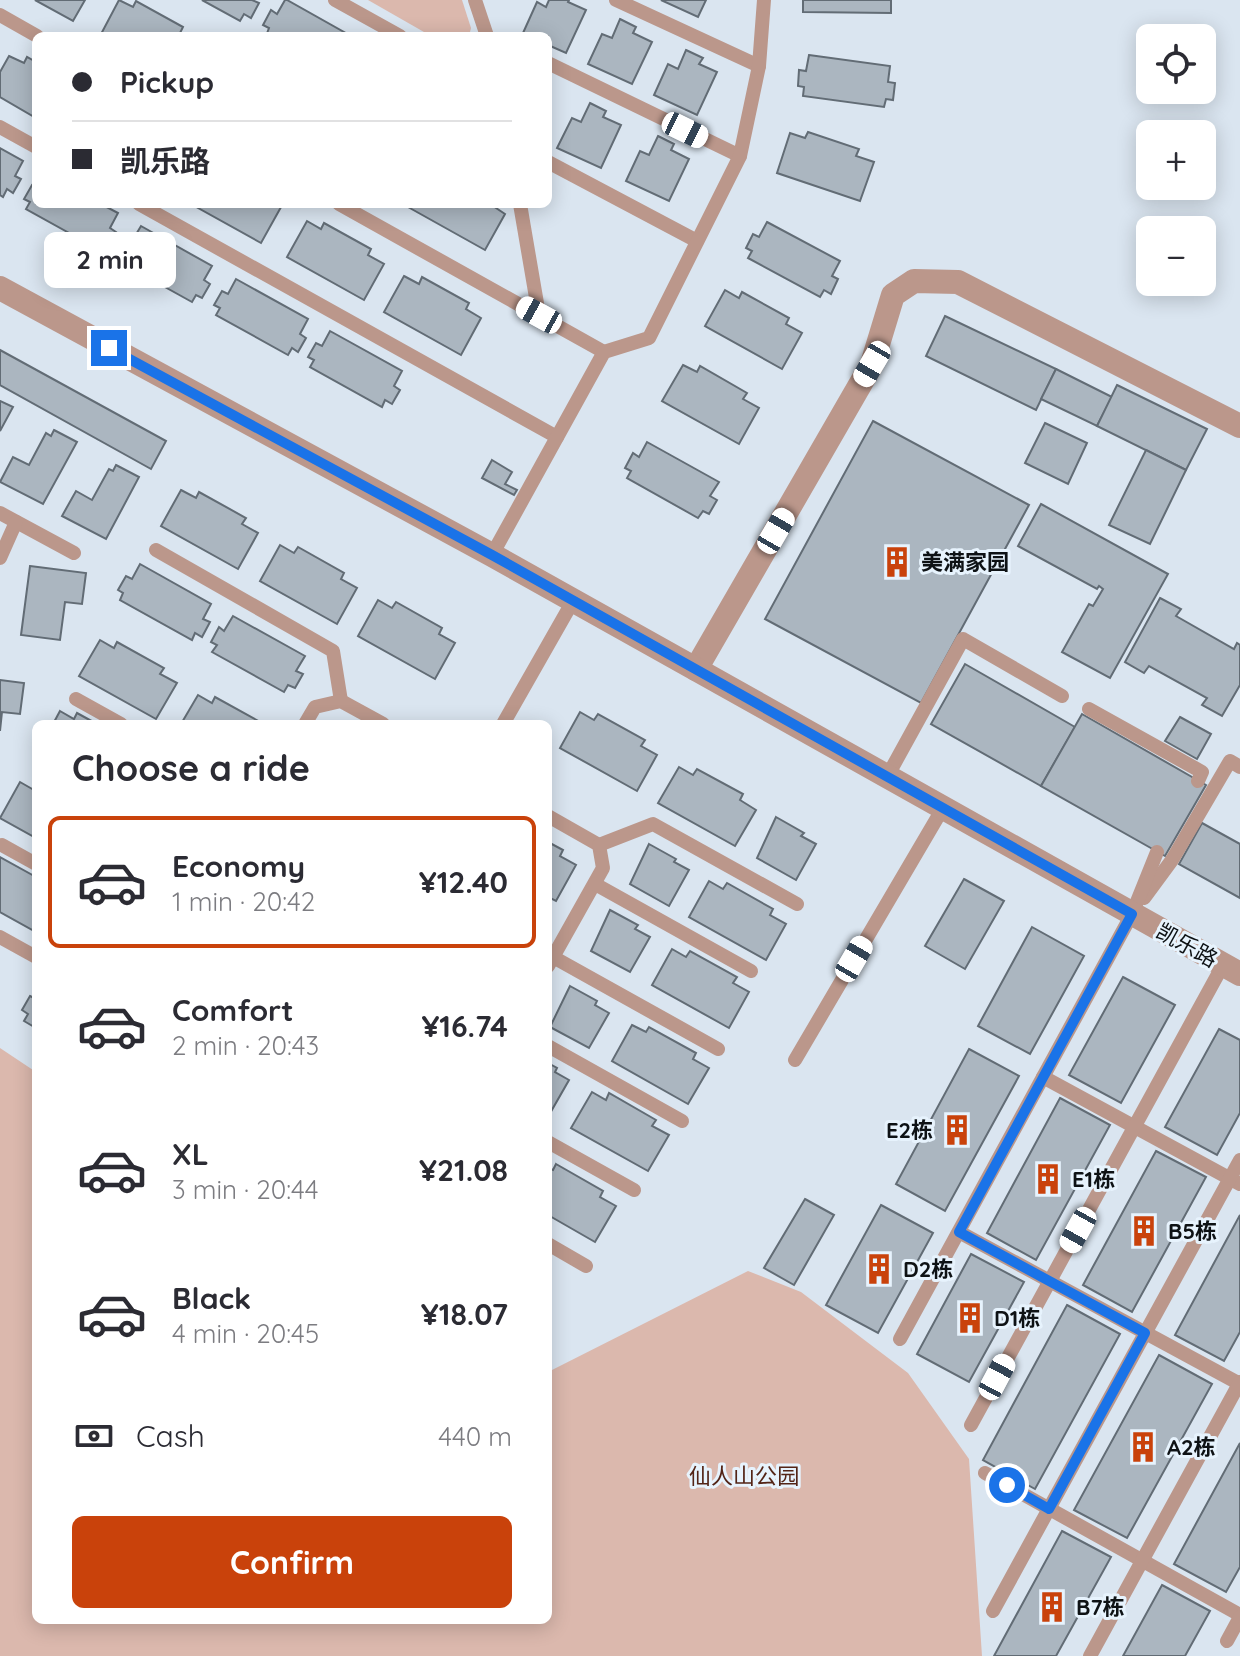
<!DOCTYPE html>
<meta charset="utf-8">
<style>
:root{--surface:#fff;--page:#f7f7f7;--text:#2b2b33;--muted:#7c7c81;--line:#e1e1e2;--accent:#c9420b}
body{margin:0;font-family:Quicksand,"Noto Sans SC",sans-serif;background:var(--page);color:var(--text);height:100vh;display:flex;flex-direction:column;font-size:30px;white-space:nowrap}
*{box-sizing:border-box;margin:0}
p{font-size:26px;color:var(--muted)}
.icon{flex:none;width:44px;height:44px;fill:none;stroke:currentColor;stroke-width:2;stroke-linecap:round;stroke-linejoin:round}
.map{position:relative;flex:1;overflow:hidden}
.panel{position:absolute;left:32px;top:720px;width:520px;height:904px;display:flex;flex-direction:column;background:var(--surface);border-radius:12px;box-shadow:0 4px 20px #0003}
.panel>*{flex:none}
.hud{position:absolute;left:32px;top:32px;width:520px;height:176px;border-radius:12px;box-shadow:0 4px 20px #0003;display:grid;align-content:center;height:176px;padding:0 40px;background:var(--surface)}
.buttons{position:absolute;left:1136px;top:24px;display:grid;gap:16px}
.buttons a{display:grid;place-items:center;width:80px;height:80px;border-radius:12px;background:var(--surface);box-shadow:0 4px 20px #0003;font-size:40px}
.end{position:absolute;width:36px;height:36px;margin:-18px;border:10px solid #1a73e8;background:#fff;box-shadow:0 0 0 4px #fff}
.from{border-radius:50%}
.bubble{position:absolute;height:56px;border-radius:12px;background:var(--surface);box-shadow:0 4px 20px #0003;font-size:26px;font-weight:700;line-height:56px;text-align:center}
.car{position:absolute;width:24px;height:48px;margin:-24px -12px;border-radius:10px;box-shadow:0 0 6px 2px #0007;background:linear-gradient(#fff 24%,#345 0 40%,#fff 0 76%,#345 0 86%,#fff 0)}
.hud b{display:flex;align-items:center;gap:28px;height:76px;font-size:30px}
.hud b+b{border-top:2px solid var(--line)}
.hud i{width:20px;height:20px;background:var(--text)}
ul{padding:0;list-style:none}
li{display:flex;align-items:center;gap:24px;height:132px;margin:0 16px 12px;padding:0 24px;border:4px solid transparent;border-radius:12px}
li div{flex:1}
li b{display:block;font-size:30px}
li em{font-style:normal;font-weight:700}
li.selected{border-color:var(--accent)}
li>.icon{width:72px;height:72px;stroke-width:1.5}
h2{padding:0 40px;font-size:36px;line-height:96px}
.pay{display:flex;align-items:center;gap:20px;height:88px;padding:0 40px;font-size:30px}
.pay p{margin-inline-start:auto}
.action{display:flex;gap:16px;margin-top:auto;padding:16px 40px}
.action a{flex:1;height:92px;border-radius:12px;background:var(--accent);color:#fff;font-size:32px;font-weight:700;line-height:92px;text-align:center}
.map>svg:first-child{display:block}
.green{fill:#dbb8ad}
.building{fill:#abb6c0;stroke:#626c75;stroke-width:2}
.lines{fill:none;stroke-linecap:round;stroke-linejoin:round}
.service{stroke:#bb978b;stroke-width:14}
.minor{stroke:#bb978b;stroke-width:24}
.tertiary{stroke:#bb978b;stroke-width:24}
.route{stroke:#1a73e8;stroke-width:10}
.labels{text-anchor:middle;stroke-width:6;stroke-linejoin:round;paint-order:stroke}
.poi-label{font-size:22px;font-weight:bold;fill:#0e1215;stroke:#e7f3fd;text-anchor:start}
.street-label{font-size:22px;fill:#0e1215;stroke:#e7f3fd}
.park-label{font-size:22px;fill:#532416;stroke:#e7f3fd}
</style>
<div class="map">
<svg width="1240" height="1656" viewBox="0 0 1240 1656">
<rect width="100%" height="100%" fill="#dae5f0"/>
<!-- green -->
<g class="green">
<polygon points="368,0 462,0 471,28 469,36 431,36"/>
<polygon points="0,1048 36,1072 36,1620 548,1620 548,1372 748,1271 801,1292 908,1373 969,1459 982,1656 0,1656"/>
</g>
<!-- building -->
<g class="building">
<polygon points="35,0 85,0 73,21"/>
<polygon points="119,0 133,7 136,1 183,27 180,33 185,36 100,36"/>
<polygon points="202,0 252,0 259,3 251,18 244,14 240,21"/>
<polygon points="285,0 287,0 351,36 266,36 269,28 263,25 271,10 277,14"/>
<polygon points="549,0 569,0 568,2 586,10 566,53 548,45 548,36 530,36 523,33 537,2 546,7"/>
<polygon points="661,0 706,0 698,17"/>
<polygon points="803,0 891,0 891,13 803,12"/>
<polygon points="620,19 636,27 633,33 652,42 632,84 588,64 602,34 612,38"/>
<polygon points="686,50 703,58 699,64 717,72 697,115 654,95 668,64 678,69"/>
<polygon points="809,55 890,66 888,82 895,83 893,100 886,99 884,107 803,96 804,87 798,86 799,70 806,71"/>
<polygon points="9,56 24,63 27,57 36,62 36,118 0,97 0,72"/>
<polygon points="590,103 606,111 603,117 621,125 601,168 557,148 572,118 581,122"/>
<polygon points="808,132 859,149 856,156 874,162 860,201 777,173 790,133 805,138"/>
<polygon points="658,136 674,144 671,150 689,159 669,201 626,181 640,151 649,155"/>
<polygon points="0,148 23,161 15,176 21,179 13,193 7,189 3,197 0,195"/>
<polygon points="32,185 36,187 36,204 101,204 118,213 110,228 116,232 108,246 102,242 98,249 26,209 30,202 24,199"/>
<polygon points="191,204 276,204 281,207 261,243"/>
<polygon points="410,204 490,204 505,214 485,250 408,207"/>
<polygon points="307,221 321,229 324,223 371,249 368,255 384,264 364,300 287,257"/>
<polygon points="767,222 840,261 832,276 838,279 831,294 824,290 820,297 748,258 752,251 746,248 753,234 759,237"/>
<polygon points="141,226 212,266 204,280 210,284 202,298 196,295 192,302 120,262 124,254 118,251 126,237 132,241"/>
<polygon points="404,276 419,284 422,277 469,303 466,309 481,318 461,355 384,312"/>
<polygon points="236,279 308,319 300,334 306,338 298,352 292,348 288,355 216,315 220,308 214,305 222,291 228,294"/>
<polygon points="725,290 739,298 742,292 789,318 786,324 802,333 782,369 705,326"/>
<polygon points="945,316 1056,369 1036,410 926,356"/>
<polygon points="330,331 402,371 394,386 400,390 392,404 385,400 382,407 310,367 314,360 308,357 316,343 322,346"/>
<polygon points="0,350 166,441 151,469 0,385"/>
<polygon points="683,365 697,372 700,366 747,393 743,399 759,408 739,444 662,401"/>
<polygon points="1056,369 1112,397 1097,426 1041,399"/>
<polygon points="1117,385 1207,429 1186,470 1097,426"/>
<polygon points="0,401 13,407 0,431"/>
<polygon points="873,421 1029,505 921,703 765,619"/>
<polygon points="1045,423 1087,443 1068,484 1025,463"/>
<polygon points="54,430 77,442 43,504 0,482 13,457 29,465 46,433 51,436"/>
<polygon points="647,442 719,482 710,496 717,500 709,514 703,511 698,518 627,478 631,471 625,468 633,453 639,457"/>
<polygon points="1146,450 1186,470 1150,544 1109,525"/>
<polygon points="492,460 512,472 505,484 517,490 514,495 482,478"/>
<polygon points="116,465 139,477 106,539 62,516 76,491 92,500 109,469 113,471"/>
<polygon points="181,490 196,498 199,492 246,518 242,524 258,533 238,569 161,526"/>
<polygon points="1041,504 1168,574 1110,678 1062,652 1089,604 1093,606 1103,589 1099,586 1097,589 1018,546"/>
<polygon points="280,545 294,553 298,547 344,573 341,579 357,588 337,624 260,581"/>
<polygon points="140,564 211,604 203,619 210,622 202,637 195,633 192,640 120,600 123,593 118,590 126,576 132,579"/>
<polygon points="30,566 86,573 82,604 65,602 60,640 21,635"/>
<polygon points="1160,598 1181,609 1176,616 1234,649 1237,643 1240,645 1240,685 1222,716 1202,705 1207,698 1149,666 1144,673 1125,662"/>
<polygon points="378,600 392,608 396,602 442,628 439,634 455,643 435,679 358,636"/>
<polygon points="233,616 305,656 296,671 303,674 295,688 288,685 284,692 212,652 217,645 211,642 219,627 224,631"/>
<polygon points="100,640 114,648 117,642 164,668 160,674 177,683 156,719 79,676"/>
<polygon points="965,664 1075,727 1041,786 931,724"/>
<polygon points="0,680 24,683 20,714 2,712 0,731"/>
<polygon points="198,695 212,703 215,697 262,723 181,724"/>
<polygon points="60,711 74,719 77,713 97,724 53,724"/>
<polygon points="580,712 594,720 598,714 645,740 641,746 657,755 637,791 560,748"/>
<polygon points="1082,714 1206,785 1165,856 1041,786"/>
<polygon points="1180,717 1211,734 1197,759 1165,741"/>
<polygon points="679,767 693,775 697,769 743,794 740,800 756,810 735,846 658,803"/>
<polygon points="20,782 34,790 36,787 36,838 0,818"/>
<polygon points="776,817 804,833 801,836 816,844 796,880 757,858"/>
<polygon points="1202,823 1240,844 1240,898 1179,864"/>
<polygon points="548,842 563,850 560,856 576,865 556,901 548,897"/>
<polygon points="649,844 676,859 674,862 689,870 669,906 630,884"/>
<polygon points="0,857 36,877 36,932 0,912"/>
<polygon points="964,879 1004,901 965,969 925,946"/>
<polygon points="709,881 723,889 727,883 773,909 770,915 786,924 766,960 689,917"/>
<polygon points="610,910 638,925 635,929 650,937 630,972 591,951"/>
<polygon points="1032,927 1084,956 1030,1054 978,1026"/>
<polygon points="672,949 686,957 690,951 737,977 733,983 749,992 729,1028 652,985"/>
<polygon points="1123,977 1175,1005 1121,1103 1069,1075"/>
<polygon points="570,986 597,1001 595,1005 609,1013 589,1048 550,1027"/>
<polygon points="30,996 36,999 36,1028 24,1021 28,1014 22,1010"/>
<polygon points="632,1025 646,1032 649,1027 696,1053 693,1059 709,1068 688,1104 612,1061"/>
<polygon points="1219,1029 1240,1040 1240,1113 1217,1155 1165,1127"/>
<polygon points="969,1049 1019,1076 945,1211 896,1184"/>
<polygon points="548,1063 557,1068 555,1072 569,1080 549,1115"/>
<polygon points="592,1092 606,1100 609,1093 656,1120 652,1126 669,1135 648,1171 571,1128"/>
<polygon points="1060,1098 1110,1125 1036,1260 987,1233"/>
<polygon points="1156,1151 1206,1177 1132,1312 1083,1285"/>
<polygon points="556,1164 603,1191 600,1197 616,1206 595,1242 548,1215 548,1168 553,1170"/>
<polygon points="805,1199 834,1215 794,1285 764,1268"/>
<polygon points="881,1205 933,1233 878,1333 826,1305"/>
<polygon points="1240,1215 1240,1332 1224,1361 1175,1335"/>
<polygon points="971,1254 1024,1282 969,1382 917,1354"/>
<polygon points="1067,1305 1120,1334 1035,1489 983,1460"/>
<polygon points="1159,1355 1212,1384 1127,1538 1074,1510"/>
<polygon points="1240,1443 1240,1567 1226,1592 1174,1564"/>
<polygon points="1062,1531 1111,1557 1056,1656 994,1656"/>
<polygon points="1162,1585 1210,1611 1185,1656 1123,1656"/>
</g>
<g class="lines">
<!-- service -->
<g class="service">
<polyline points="335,0 400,36"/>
<polyline points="475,0 487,36"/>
<polyline points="616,0 759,66"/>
<polyline points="0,15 37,36"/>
<polyline points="548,63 740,156"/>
<polyline points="0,127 36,147"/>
<polyline points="548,162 697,241"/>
<polyline points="139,204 557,437"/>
<polyline points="339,204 604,352"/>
<polyline points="520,204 539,315"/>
<polyline points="0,513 74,553"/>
<polyline points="156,550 333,651 341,701"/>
<polyline points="492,555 604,352 649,338 740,156 759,66 764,0"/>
<polyline points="0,558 16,522"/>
<polyline points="76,699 121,724"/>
<polyline points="1089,709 1202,772 1198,781"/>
<polyline points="305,724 315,707 341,701 383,724"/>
<polyline points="503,724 573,601"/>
<polyline points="887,777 963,639 1062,696"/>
<polyline points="548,816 599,845 603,868 548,966"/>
<polyline points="2,845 36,864"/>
<polyline points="599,845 653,824 797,904"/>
<polyline points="595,884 751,971"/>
<polyline points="1144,898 1172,860 1230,761 1240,767"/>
<polyline points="0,937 36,957"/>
<polyline points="553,957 718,1049"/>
<polyline points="548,1046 682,1121"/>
<polyline points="795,1060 943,808"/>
<polyline points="1043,1077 1240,1184"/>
<polyline points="548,1142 634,1190"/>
<polyline points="959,1232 1240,1384"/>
<polyline points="548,1244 586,1266"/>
<polyline points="900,1339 1132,914 1157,852"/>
<polyline points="971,1425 1223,965"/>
<polyline points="985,1473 1240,1615"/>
<polyline points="993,1611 1240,1160"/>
<polyline points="1227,1641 1240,1617"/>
<polyline points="1090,1656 1240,1382"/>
</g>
<!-- minor -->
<polyline class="minor" points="696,669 872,364 893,295 914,281 958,282 1240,426"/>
<!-- tertiary -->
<polyline class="tertiary" points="0,288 492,555 1240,974"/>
</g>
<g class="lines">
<!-- route -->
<polyline class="route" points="109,348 492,555 1132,914 959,1232 1145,1333 1049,1509 1007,1485"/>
</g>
<!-- icons -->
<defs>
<symbol id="building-bare" viewBox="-9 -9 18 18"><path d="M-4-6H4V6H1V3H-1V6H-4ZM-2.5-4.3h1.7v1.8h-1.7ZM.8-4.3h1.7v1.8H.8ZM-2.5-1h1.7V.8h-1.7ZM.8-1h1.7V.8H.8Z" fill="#c9420b" stroke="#e7f3fd" stroke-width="2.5" paint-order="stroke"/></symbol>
</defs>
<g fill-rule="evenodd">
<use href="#building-bare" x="875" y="540" width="44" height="44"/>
<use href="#building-bare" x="935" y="1108" width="44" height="44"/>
<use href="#building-bare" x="1026" y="1157" width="44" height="44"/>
<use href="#building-bare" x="1122" y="1209" width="44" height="44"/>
<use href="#building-bare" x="857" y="1247" width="44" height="44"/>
<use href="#building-bare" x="948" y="1296" width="44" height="44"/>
<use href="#building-bare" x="1121" y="1425" width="44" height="44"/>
<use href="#building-bare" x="1030" y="1585" width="44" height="44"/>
</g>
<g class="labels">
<!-- poi labels -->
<g class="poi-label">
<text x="921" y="570">美满家园</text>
<text x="933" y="1138" text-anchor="end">E2栋</text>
<text x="1072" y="1187">E1栋</text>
<text x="1168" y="1239">B5栋</text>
<text x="903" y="1277">D2栋</text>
<text x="994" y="1326">D1栋</text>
<text x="1167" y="1455">A2栋</text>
<text x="1076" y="1615">B7栋</text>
</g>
<!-- street labels -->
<g class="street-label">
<text transform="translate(1187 945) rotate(29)" y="8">凯乐路</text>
</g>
<!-- park labels -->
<g class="park-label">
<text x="744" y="1484">仙人山公园</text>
</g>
</g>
</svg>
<div class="buttons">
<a><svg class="icon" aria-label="locate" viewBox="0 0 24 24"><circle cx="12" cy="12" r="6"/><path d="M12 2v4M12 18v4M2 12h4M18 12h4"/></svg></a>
<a>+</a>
<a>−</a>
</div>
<i class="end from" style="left:1007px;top:1485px"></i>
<i class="end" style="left:109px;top:348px"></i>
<div class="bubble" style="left:44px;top:232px;width:132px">2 min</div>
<i class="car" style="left:685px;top:130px;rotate:116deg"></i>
<i class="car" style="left:539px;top:315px;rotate:299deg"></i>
<i class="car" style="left:872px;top:364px;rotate:210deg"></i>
<i class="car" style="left:776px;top:531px;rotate:30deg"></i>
<i class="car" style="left:854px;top:959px;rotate:30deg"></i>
<i class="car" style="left:1078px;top:1230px;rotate:209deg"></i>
<i class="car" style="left:997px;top:1377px;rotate:28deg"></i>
<div class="hud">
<b><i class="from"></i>Pickup</b>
<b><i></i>凯乐路</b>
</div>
<section class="panel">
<h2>Choose a ride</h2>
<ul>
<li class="selected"><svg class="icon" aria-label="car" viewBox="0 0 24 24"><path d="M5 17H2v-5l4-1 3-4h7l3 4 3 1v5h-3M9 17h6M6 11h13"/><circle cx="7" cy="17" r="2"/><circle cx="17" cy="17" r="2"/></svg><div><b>Economy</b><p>1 min · 20:42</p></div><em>¥12.40</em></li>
<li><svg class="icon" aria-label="car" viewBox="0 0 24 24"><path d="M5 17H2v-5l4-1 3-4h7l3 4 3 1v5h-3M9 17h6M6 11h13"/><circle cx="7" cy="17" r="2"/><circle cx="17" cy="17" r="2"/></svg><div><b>Comfort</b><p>2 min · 20:43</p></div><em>¥16.74</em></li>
<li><svg class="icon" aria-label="car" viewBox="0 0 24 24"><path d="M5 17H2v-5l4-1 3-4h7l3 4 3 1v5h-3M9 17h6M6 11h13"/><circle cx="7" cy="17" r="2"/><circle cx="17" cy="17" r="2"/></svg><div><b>XL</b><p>3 min · 20:44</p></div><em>¥21.08</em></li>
<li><svg class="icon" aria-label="car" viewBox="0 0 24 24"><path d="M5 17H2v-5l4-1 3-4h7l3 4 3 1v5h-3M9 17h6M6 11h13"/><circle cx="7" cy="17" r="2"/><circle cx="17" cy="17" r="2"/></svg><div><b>Black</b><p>4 min · 20:45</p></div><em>¥18.07</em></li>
</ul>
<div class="pay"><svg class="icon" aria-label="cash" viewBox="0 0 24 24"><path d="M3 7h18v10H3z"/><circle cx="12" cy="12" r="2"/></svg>Cash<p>440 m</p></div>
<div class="action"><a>Confirm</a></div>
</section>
</div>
